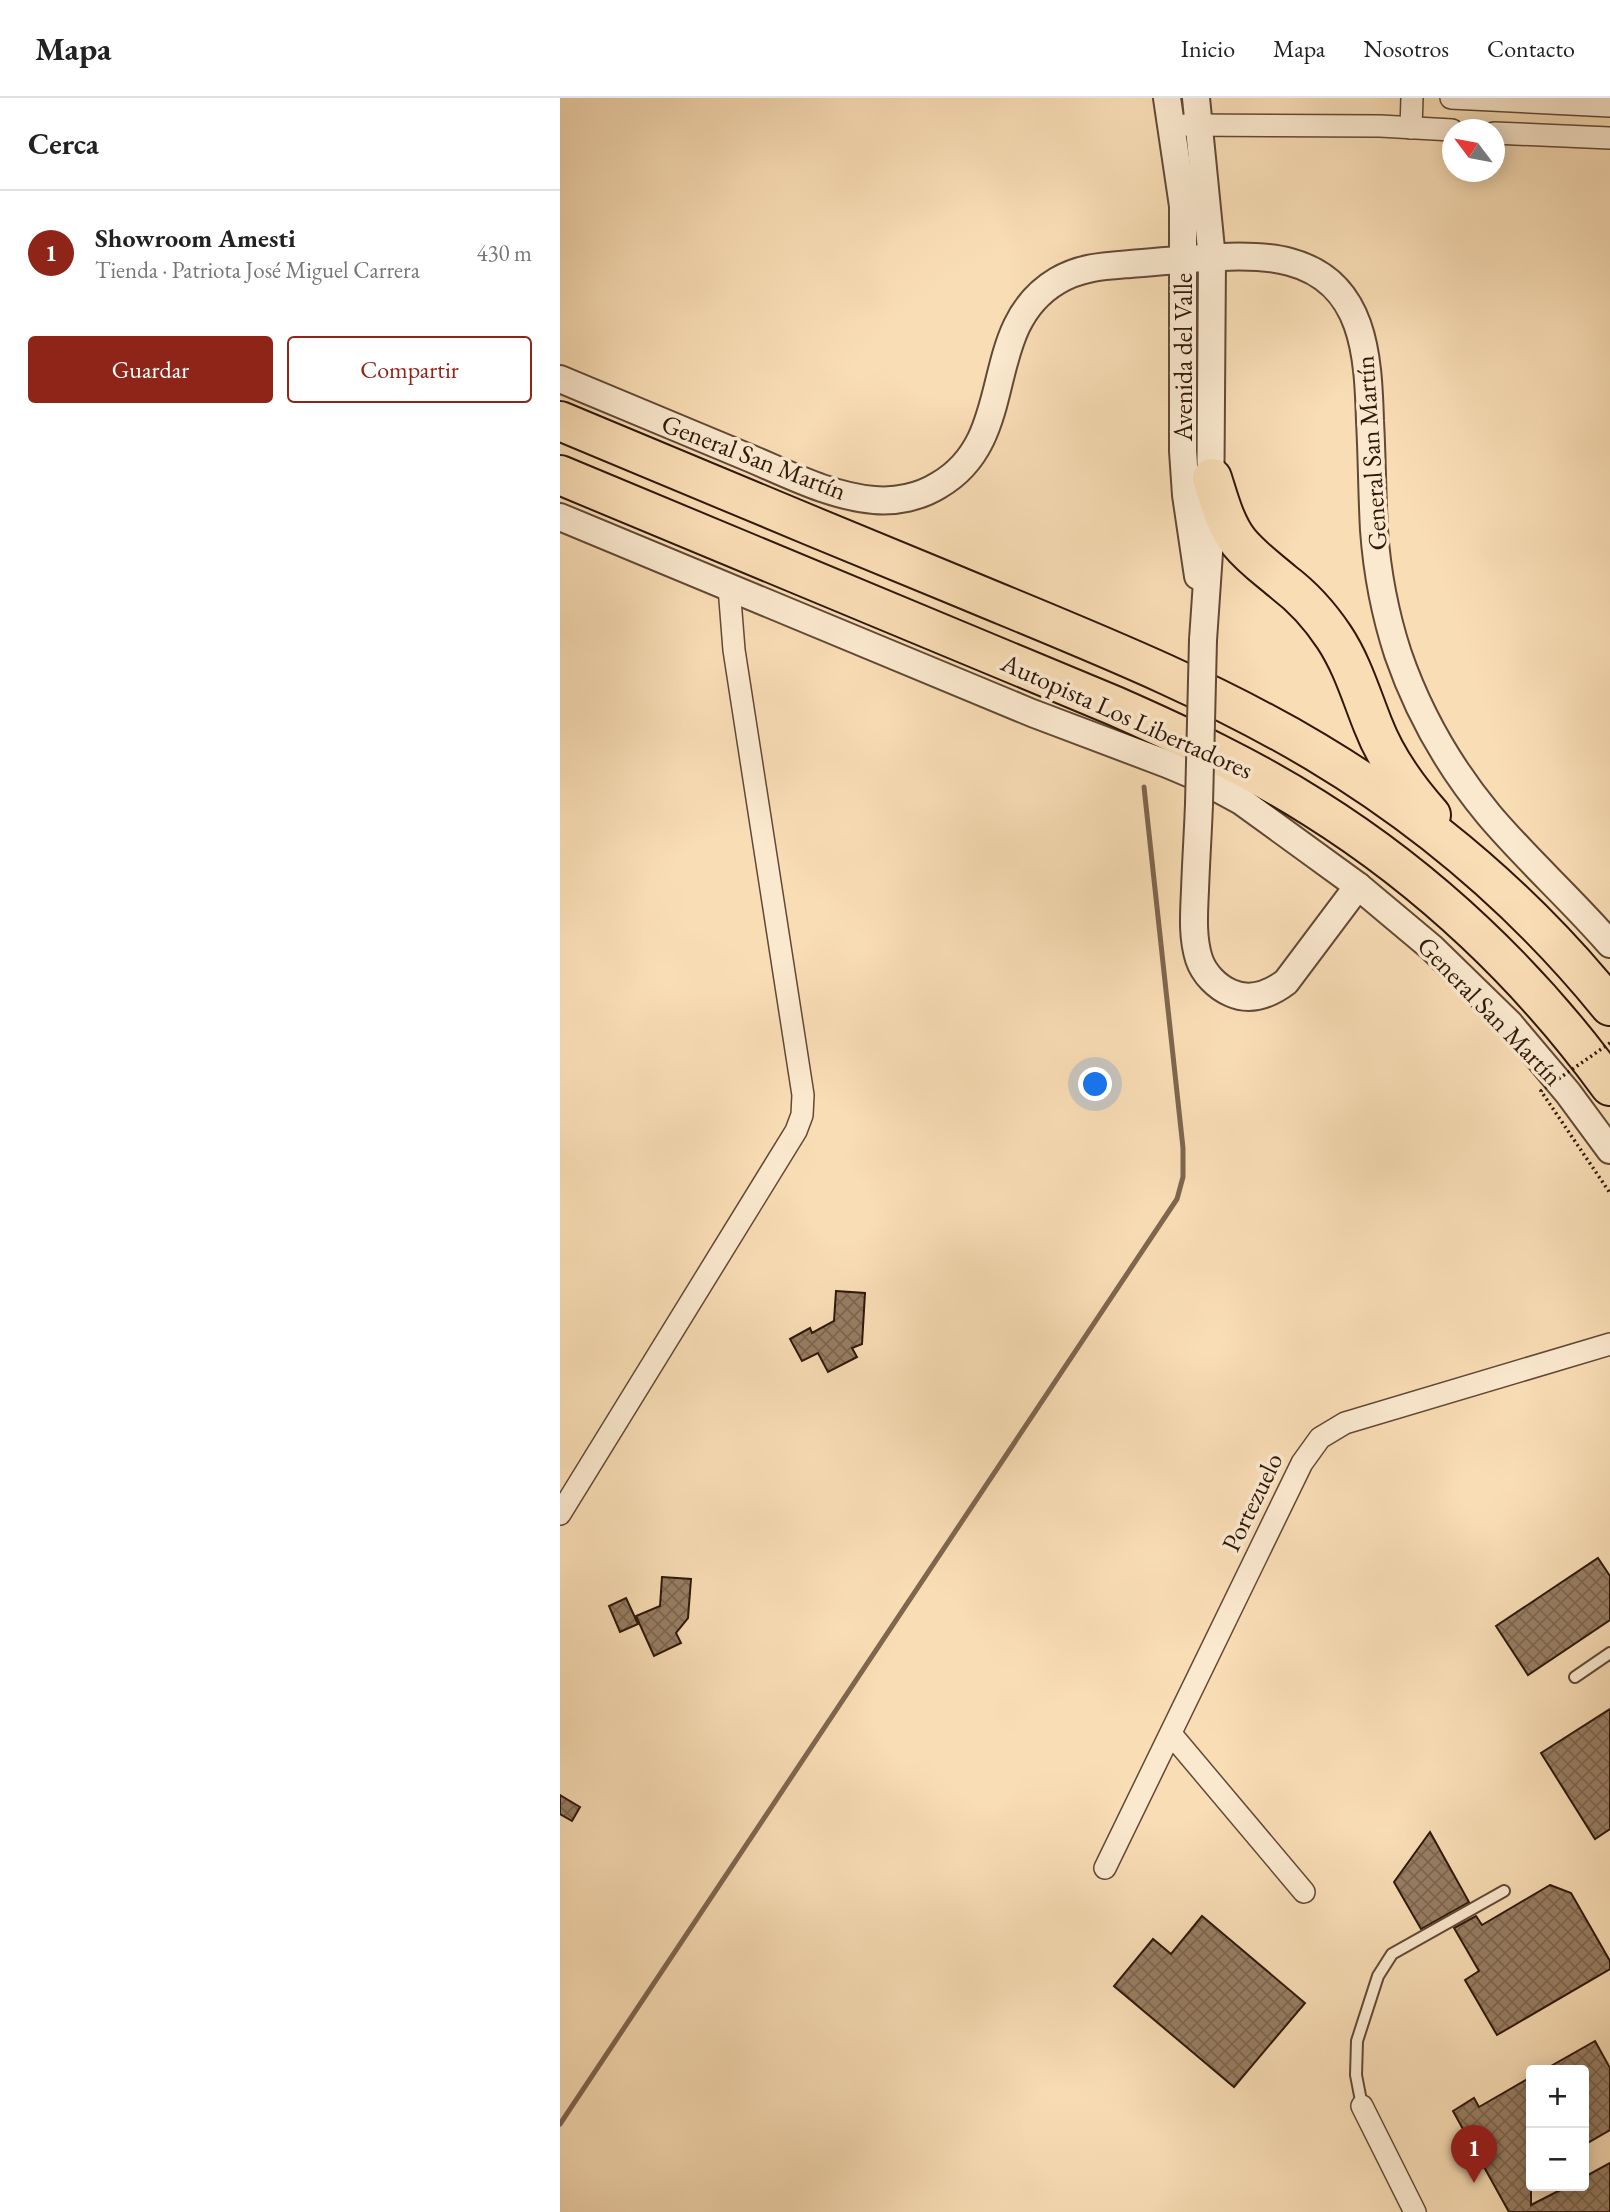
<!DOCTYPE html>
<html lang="es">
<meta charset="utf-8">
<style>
body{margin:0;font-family:"EB Garamond",serif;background:#f6f6f6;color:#222}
.controls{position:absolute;right:21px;bottom:21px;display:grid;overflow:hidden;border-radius:7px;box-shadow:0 4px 18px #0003}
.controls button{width:63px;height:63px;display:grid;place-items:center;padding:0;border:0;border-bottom:2px solid #e0e0e0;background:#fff;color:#222;font:35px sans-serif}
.compass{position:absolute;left:882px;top:21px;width:63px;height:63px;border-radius:50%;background:#fff;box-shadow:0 4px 18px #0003;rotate:302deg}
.you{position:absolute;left:536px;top:987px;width:24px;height:24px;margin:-18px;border:5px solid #fff;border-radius:50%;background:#1a73e8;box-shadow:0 0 0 10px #1a73e833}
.badge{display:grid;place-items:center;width:46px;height:46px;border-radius:50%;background:#8f2418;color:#fff;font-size:23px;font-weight:700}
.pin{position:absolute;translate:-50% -58px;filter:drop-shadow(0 2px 4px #0008)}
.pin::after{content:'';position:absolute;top:37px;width:24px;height:21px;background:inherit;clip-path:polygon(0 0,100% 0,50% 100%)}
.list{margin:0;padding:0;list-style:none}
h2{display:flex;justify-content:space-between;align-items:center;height:91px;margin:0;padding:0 28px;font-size:30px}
h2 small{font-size:23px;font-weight:400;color:#767676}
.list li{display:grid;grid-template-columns:46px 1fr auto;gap:21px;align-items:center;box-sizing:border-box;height:126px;padding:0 28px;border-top:2px solid #e0e0e0}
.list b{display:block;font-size:26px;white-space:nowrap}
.list p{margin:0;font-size:23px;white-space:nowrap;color:#767676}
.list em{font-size:23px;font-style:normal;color:#767676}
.actions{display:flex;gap:14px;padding:21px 28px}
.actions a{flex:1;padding:16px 0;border:2px solid #8f2418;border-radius:7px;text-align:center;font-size:24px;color:#8f2418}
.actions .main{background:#8f2418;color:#fff}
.map{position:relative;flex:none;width:1050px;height:2114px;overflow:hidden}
header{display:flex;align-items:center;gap:42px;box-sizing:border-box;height:98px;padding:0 35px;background:#fff;border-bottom:2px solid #e0e0e0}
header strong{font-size:33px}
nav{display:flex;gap:38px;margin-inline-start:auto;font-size:24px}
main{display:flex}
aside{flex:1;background:#fff}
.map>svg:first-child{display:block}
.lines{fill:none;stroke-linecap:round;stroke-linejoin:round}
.stream{stroke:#7f664e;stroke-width:5}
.building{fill:url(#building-cross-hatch);stroke:#2f180b;stroke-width:2}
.service-casing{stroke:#624936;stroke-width:14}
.minor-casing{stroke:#624936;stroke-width:24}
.tertiary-casing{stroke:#624936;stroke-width:30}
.motorway-casing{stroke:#2f180b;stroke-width:42}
.service{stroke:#fbe9cf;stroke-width:10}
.minor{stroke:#fbe9cf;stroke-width:21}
.tertiary{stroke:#fbe9cf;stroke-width:26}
.motorway{stroke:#f9ddb5;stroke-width:38}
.tertiary-bridge-casing{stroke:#624936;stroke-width:30;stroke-linecap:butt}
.path-bridge{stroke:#2f180b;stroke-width:3.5;stroke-dasharray:2 3.5;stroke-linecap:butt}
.tertiary-bridge{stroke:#fbe9cf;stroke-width:26}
.labels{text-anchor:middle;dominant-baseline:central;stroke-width:7;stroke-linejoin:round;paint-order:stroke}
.street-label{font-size:26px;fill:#2f180b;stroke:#fbe9cf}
</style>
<header>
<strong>Mapa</strong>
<nav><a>Inicio</a><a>Mapa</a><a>Nosotros</a><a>Contacto</a></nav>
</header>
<main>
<aside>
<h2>Cerca<small></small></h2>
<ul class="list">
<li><span class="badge">1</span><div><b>Showroom Amesti</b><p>Tienda · Patriota José Miguel Carrera</p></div><em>430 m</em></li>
</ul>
<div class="actions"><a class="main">Guardar</a><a>Compartir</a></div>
</aside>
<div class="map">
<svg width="1050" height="2114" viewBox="0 0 1050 2114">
<defs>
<pattern id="building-cross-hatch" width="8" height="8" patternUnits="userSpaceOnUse" patternTransform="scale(1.75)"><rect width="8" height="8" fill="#987e63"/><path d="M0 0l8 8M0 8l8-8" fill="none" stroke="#7c6650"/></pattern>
</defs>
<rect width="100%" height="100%" fill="#f9ddb5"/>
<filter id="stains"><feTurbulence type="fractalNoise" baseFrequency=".00286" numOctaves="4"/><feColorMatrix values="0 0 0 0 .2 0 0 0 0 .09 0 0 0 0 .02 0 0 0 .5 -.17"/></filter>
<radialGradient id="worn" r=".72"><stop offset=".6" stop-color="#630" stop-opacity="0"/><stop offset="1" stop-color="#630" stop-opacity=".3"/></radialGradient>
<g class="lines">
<!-- stream -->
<path class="stream" d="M0 2026 617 1101 623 1079V1050L584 689"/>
</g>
<!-- building -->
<g class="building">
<path d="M276 1193 305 1195 302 1246 292 1250 297 1259 268 1274 258 1255 242 1263 230 1241 250 1230 252 1235 274 1223Z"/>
<path d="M1038 1460 1050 1478V1522L968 1577 936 1528Z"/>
<path d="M102 1479 131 1481 128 1520 116 1535 121 1545 94 1558 76 1518 100 1508Z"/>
<path d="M66 1500 78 1526 60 1534 49 1508Z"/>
<path d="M1050 1611V1731L1035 1741 981 1655Z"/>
<path d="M0 1697 20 1709 12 1723 0 1716Z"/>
<path d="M870 1734 909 1804 861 1831 834 1784Z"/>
<path d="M990 1787 1011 1795 1050 1863V1871L937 1937 905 1882 919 1873 894 1830 916 1818 922 1827Z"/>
<path d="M642 1818 745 1905 674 1989 554 1888 593 1841 611 1856Z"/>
<path d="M1035 1943 1050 1970V2032L1024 2047V1972H984Z"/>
<path d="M971 1979V2107L1008 2088H1024V2079L1050 2065V2114H949L893 2013 914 2000 919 2009Z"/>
</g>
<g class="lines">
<defs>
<g id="service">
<path d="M1015 1579 1050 1555"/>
<path d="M802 2008 796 1977 797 1943 818 1878 832 1856 944 1793"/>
</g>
<g id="minor">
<path d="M891 0 1050 8"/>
<path d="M625 27 820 28 892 32"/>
<path d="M851 30 852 0"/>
<path d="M934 35 1050 40"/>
<path d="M0 1416 236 1033 242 1017 243 997 174 552 169 489"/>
<path d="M611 1636 744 1794"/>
<path d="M545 1770 742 1365 760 1340 785 1325 1050 1246"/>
<path d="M802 2008 855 2114"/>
</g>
<g id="tertiary">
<path d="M607 0 623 108V353L626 397 638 478"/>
<path d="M636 0 652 161 650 440 643 542"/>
<path d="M0 281C62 307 125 333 187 359 228 376 269 398 314 402 336 404 360 399 379 387 460 340 418 230 497 183 520 169 544 168 570 166 615 163 688 152 730 164 805 184 808 258 810 323 812 359 812 396 814 432 817 474 825 516 838 556 858 614 890 670 929 717 967 762 1011 801 1050 846"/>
<path d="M0 419 472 615 607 666 633 677 681 703 798 788 872 850 949 925 1008 995 1050 1052"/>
<path d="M639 706C638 734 636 763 635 792 634 815 632 839 639 861 644 876 657 889 671 895 691 904 710 896 726 884L798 788"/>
</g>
<g id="motorway">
<path d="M0 323C132 378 263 433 395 487 517 538 642 586 756 654 868 721 968 807 1050 908"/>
<path d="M0 377 555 608C623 638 691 670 754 710 869 782 970 878 1050 988"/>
<path d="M652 380C659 402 665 426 679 444 692 460 708 471 723 484 743 499 760 518 774 539 792 566 801 597 813 627 826 661 847 690 871 717"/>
</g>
</defs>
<!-- service casing -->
<use href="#service" class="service-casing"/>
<!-- minor casing -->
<use href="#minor" class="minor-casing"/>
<!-- tertiary casing -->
<use href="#tertiary" class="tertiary-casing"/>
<!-- motorway casing -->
<use href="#motorway" class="motorway-casing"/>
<!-- service -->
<use href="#service" class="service"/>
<!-- minor -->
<use href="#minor" class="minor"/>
<!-- tertiary -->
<use href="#tertiary" class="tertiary"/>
<!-- motorway -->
<use href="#motorway" class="motorway"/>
<defs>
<path id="tertiary-bridge" d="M639 706 643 542"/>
</defs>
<!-- tertiary-bridge casing -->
<use href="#tertiary-bridge" class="tertiary-bridge-casing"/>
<!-- path-bridge -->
<path class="path-bridge" d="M1050 945 981 993 1050 1095"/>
<!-- tertiary-bridge -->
<use href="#tertiary-bridge" class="tertiary-bridge"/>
</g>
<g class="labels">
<!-- street labels -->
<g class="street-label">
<text transform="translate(623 259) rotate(-90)">Avenida del Valle</text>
<text transform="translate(811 355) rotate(-94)">General San Martín</text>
<text transform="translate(194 359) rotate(21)">General San Martín</text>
<text transform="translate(567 618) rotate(24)">Autopista Los Libertadores</text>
<text transform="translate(930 913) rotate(46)">General San Martín</text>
<text transform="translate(692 1404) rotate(-64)">Portezuelo</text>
</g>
</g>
<rect width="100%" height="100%" filter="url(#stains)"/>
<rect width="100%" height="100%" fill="url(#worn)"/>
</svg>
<div class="controls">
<button>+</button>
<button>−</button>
</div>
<svg class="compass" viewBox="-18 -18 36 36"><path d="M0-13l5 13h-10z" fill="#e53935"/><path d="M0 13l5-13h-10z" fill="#767676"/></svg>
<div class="you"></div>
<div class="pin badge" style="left:914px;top:2085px">1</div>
</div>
</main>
